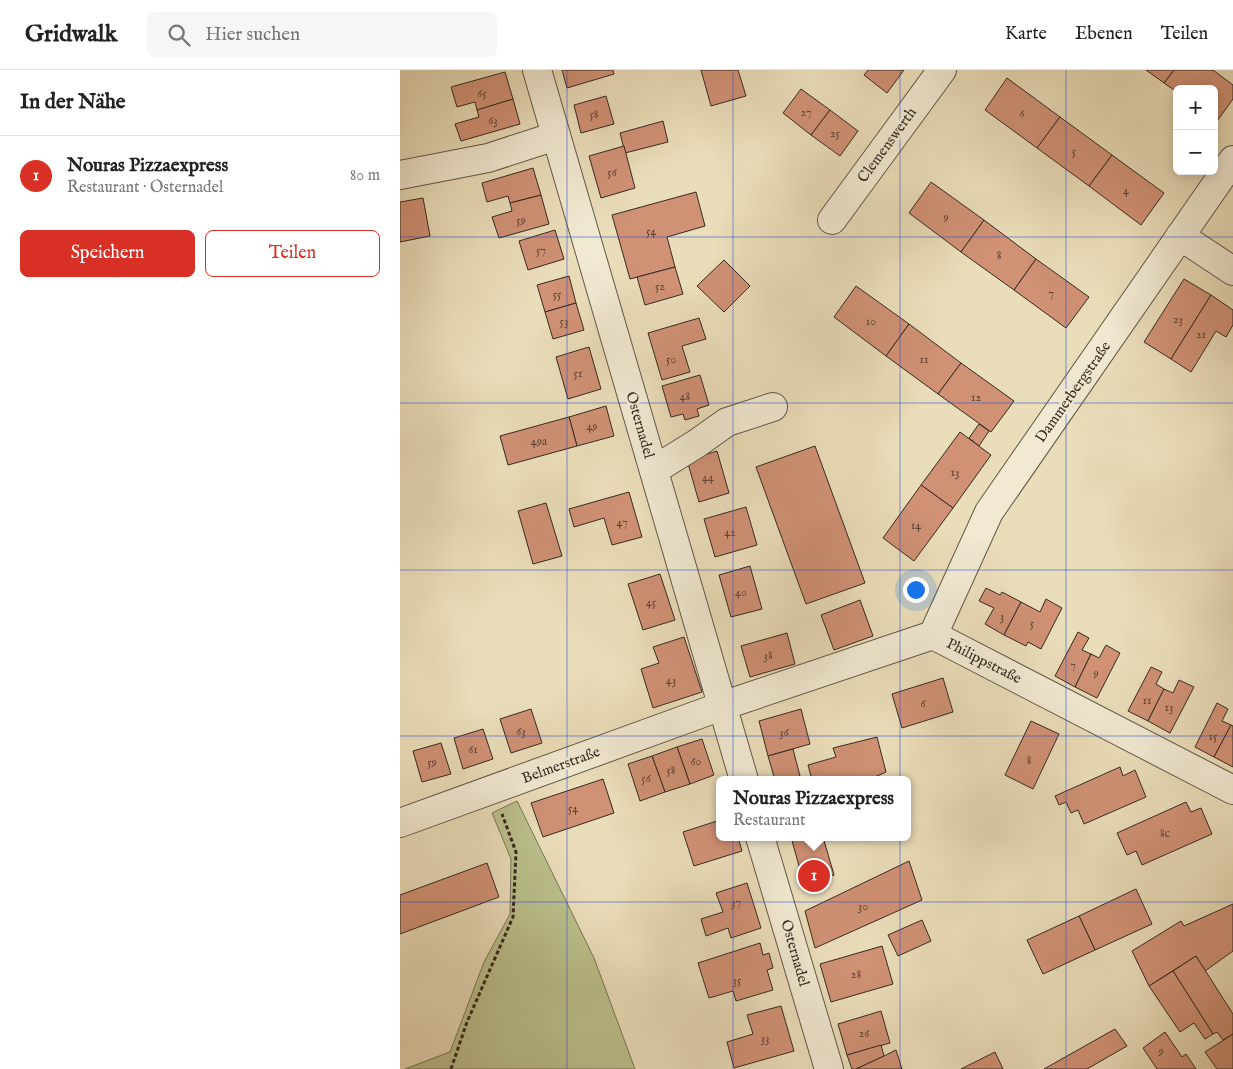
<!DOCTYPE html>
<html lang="de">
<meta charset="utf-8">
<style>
body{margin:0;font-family:"IM FELL English",serif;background:#f6f6f6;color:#222}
.controls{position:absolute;right:15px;top:15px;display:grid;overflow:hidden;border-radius:8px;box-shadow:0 2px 12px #0003}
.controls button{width:45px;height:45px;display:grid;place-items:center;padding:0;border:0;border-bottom:1px solid #e0e0e0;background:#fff;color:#222;font:25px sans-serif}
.you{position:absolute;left:515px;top:519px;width:18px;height:18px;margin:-12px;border:4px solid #fff;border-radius:50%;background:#1a73e8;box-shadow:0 0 0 8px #1a73e833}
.badge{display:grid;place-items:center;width:32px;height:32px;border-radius:50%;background:#d93025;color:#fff;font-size:16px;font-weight:700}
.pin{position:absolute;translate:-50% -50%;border:2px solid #fff;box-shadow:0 1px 5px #0006}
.popup{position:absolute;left:316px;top:706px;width:195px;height:65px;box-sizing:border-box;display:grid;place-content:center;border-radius:8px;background:#fff;filter:drop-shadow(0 1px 4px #0005);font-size:16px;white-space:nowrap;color:#767676}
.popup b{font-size:19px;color:#222}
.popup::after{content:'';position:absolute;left:50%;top:100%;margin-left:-10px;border:10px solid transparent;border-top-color:#fff}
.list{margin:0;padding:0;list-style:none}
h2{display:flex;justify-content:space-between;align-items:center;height:65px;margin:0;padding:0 20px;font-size:21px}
h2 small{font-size:16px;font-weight:400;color:#767676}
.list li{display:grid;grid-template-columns:32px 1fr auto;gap:15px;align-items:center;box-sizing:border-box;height:80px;padding:0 20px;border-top:1px solid #e0e0e0}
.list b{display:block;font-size:19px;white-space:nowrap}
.list p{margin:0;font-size:16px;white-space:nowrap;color:#767676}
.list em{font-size:16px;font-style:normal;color:#767676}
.actions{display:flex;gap:10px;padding:15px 20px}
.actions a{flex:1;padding:11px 0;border:1px solid #d93025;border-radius:8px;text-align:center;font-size:18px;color:#d93025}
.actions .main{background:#d93025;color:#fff}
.icon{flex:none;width:28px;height:28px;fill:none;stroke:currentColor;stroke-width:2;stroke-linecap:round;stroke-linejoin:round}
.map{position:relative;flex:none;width:833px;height:999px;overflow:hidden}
header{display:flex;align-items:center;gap:30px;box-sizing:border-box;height:70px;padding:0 25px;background:#fff;border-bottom:1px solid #e0e0e0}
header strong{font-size:24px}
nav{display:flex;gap:28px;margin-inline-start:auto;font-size:18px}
.search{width:350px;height:45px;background:#f6f6f6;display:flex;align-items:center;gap:12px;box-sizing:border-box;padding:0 18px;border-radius:8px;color:#767676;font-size:19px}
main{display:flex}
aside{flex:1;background:#fff}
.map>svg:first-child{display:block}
.green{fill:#bbc08c;stroke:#787556}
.building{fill:#d09175;stroke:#352a20}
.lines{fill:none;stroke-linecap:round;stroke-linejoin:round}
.minor-casing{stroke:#625746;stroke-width:30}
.path{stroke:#352a20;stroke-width:3;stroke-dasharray:4 2.5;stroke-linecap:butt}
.minor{stroke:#f1e9d2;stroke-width:28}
.grid{fill:none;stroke:#1d4ed8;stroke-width:1;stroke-opacity:0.55}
.labels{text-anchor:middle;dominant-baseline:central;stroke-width:5;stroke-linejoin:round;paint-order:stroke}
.number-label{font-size:12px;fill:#5c4435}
.street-label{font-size:15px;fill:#352a20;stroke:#f1e9d2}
</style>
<header>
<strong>Gridwalk</strong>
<div class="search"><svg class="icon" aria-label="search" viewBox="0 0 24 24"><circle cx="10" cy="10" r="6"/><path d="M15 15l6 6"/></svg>Hier suchen</div>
<nav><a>Karte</a><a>Ebenen</a><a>Teilen</a></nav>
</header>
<main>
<aside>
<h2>In der Nähe<small></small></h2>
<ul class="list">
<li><span class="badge">1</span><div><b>Nouras Pizzaexpress</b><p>Restaurant · Osternadel</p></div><em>80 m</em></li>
</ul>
<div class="actions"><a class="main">Speichern</a><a>Teilen</a></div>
</aside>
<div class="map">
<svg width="833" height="999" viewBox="0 0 833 999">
<rect width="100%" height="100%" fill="#eaddb9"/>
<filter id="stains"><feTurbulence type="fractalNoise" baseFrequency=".004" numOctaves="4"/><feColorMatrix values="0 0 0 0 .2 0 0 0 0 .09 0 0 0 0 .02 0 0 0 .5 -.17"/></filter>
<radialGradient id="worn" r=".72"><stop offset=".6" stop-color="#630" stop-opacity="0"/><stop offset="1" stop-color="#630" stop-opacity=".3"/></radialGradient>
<!-- green -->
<path class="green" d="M117 731 194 888 235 999H5L50 982 84 892 110 844 111 789 92 743Z"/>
<!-- building -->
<g class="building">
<path d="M162 0H213L214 4 167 18Z"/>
<path d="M301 0H338L346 26 311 36Z"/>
<path d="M468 0H504L487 23 464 5Z"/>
<path d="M746 0H774L764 13Z"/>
<path d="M774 0H813L833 15V29L817 51 814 49V19H777V22L764 13Z"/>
<path d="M105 2 113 29 77 40 75 32 57 37 51 17Z"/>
<path d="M607 8 660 47 637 78 585 40Z"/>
<path d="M401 19 430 40 411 65 383 43Z"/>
<path d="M206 26 214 54 181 63 174 35Z"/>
<path d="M113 29 120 54 61 71 55 54 79 47 77 40Z"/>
<path d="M430 40 458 61 440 86 411 65Z"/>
<path d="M660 47 712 85 689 116 637 78Z"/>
<path d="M263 51 268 72 225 83 220 63Z"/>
<path d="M224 76 235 118 201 128 189 86Z"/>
<path d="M712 85 764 123 741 155 689 116Z"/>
<path d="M133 98 141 125 110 133 108 126 87 132 82 113Z"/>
<path d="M531 112 584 150 561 182 509 143Z"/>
<path d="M296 122 305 156 267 167 275 197 230 209 212 145Z"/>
<path d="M141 125 149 154 99 168 92 147 112 141 110 133Z"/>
<path d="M23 128 30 166 0 172V132Z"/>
<path d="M584 150 636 189 614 220 561 182Z"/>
<path d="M155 160 164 189 128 200 119 171Z"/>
<path d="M636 189 689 227 666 258 614 220Z"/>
<path d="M324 190 350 216 324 242 297 216Z"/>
<path d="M275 197 283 224 245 235 237 207Z"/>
<path d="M169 206 176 233 145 242 137 215Z"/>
<path d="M784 209 811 225 771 289 744 272Z"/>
<path d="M456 216 509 254 486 286 434 247Z"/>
<path d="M811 225 833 240V255L826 267 816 261 791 302 771 289Z"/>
<path d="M176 233 184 260 153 269 145 242Z"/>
<path d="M299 248 306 269 282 276 290 302 262 310 248 263Z"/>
<path d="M509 254 561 293 538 324 486 286Z"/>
<path d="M189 277 201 319 168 329 156 287Z"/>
<path d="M561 293 614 331 591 362 538 324Z"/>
<path d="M300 305 309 335 297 339 299 346 285 350 283 344 271 347 262 316Z"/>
<path d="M206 336 214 366 177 376 169 347Z"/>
<path d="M169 347 177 376 108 395 100 366Z"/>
<path d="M579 354 589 361 579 376 569 368Z"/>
<path d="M560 362 591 385 553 438 521 415Z"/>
<path d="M415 376 465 513 406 534 356 397Z"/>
<path d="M317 381 329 423 299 432 287 390Z"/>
<path d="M521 415 553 438 514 491 483 468Z"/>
<path d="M229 422 242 467 212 475 204 448 174 457 169 439Z"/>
<path d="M146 433 162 486 133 494 118 441Z"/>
<path d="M346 437 357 475 315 487 304 449Z"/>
<path d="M350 496 362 539 331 547 319 505Z"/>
<path d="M260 504 275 550 243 560 228 514Z"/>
<path d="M586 518 600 525 602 522 621 532 604 565 585 554 594 538 579 531Z"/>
<path d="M646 529 662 538 641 579 628 572 626 576 604 565 621 532 640 542Z"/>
<path d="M460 530 473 566 434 580 421 545Z"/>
<path d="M678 562 689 568 682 580 691 584 675 617 655 606Z"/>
<path d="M387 563 395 594 350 607 341 576Z"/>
<path d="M284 567 302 622 253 638 241 599 259 593 253 577Z"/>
<path d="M706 575 720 583 697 628 675 617 691 584 699 588Z"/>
<path d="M751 597 762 602 756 614 764 619 748 651 728 641Z"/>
<path d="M543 608 553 642 502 658 492 624Z"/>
<path d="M779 610 794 617 770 663 748 651 764 619 773 623Z"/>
<path d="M817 633 828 639 822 651 831 655 814 687 795 677Z"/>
<path d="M131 639 142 673 111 683 100 649Z"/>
<path d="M401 639 410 674 368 686 359 651Z"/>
<path d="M631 651 659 664 633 719 605 705Z"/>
<path d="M831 655 833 656V697L814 687Z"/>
<path d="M83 659 93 689 63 699 54 668Z"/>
<path d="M477 667 486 702 468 710H412L408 695 436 687 433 678Z"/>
<path d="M302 669 314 705 290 714 277 677Z"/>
<path d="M41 673 51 704 22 712 13 681Z"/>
<path d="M277 677 290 714 265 722 252 686Z"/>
<path d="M393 679 401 710H375L368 686Z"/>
<path d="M252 686 265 722 240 731 228 694Z"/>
<path d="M720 697 723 706 735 700 746 727 684 754 678 740 671 743 666 732 659 735 655 726Z"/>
<path d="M203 709 214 743 143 767 131 733Z"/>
<path d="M786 732 791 742 801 738 812 764 742 795 736 781 727 785 717 763Z"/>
<path d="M320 750V767H338L342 781 294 796 283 762Z"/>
<path d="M391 767H423L434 805 404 814Z"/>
<path d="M509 791 522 830 415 878 405 841Z"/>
<path d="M87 793 99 827 0 864V825Z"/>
<path d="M347 813 361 858 331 868 328 858 306 866 301 849 323 842 316 823Z"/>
<path d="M736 819 752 854 695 880 679 846Z"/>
<path d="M833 834V881L805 901 796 886 749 916 732 881 781 851 784 856Z"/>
<path d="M679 846 695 880 643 904 627 870Z"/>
<path d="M522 850 531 871 498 886 488 865Z"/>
<path d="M360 873 363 885 369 883 373 898 367 900 373 920 336 931 333 921 309 928 298 893Z"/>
<path d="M482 876 493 914 431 932 420 894Z"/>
<path d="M796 886 833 944V964L823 970 817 962 813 964 773 901Z"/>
<path d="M773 901 813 964 805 969 794 953 780 962 749 916Z"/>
<path d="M381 936 394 981 334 998 327 972 353 964 347 945Z"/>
<path d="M481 941 490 973 447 985 438 954Z"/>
<path d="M715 959 727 976 687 999H644Z"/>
<path d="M765 962 782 987 786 984 796 999H757L743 978Z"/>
<path d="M833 964V999H817L805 982Z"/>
<path d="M481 975 484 986 456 999H452L447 985Z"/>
<path d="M496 980 502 999H456L484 986Z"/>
<path d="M595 982 603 999H561Z"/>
</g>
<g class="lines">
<defs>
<g id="minor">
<path d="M137 0 344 710"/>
<path d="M0 105 88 88 156 66"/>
<path d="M432 150 542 0"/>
<path d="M780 166 833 201"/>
<path d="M254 400 296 374 327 352 373 337"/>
<path d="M533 565 589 442 833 90"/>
<path d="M0 753 322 636 533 565 833 720"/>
<path d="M360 767 429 999"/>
</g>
</defs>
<!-- minor casing -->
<use href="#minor" class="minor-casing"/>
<!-- path -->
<path class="path" d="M51 999 67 952 113 847 116 782 102 744"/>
<!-- minor -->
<use href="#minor" class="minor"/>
</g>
<!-- grid -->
<path class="grid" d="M167 0V999M333 0V999M500 0V999M666 0V999M0 167H833M0 333H833M0 500H833M0 666H833M0 832H833"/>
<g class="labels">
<!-- number labels -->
<g class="number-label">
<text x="82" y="23">65</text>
<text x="406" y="42">27</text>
<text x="622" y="43">6</text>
<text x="194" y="44">58</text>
<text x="93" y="50">63</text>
<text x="435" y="63">25</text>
<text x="674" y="81">5</text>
<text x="212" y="102">56</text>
<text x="726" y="120">4</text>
<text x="546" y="147">9</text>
<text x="121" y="150">59</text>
<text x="251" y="161">54</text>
<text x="141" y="180">57</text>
<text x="599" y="185">8</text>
<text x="260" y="216">52</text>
<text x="651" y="223">7</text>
<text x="157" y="224">55</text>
<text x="778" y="249">23</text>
<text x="164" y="251">53</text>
<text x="471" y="251">10</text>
<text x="801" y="264">21</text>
<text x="271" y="289">50</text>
<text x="524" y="289">11</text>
<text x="178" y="303">51</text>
<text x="285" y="326">48</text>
<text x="576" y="327">12</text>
<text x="192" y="356">49</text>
<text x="139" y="371">49a</text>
<text x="555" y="402">13</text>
<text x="308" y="407">44</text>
<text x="222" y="452">47</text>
<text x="516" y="455">14</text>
<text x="330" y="462">42</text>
<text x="341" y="522">40</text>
<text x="251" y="532">45</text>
<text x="602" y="546">3</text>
<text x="632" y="553">5</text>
<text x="368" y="585">38</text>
<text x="673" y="595">7</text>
<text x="696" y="603">9</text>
<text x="271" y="610">43</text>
<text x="747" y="630">11</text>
<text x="523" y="633">6</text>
<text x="769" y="637">13</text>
<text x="121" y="661">63</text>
<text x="384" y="662">36</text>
<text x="813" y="666">15</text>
<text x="73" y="679">61</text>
<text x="629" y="690">8</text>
<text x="296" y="691">60</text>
<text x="32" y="692">59</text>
<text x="271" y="700">58</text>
<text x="246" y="708">56</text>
<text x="173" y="738">54</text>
<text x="765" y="763">8c</text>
<text x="336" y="832">37</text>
<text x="463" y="836">30</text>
<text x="456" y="904">28</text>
<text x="337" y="910">35</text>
<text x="464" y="963">26</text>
<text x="365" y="968">33</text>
<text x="761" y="981">9</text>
</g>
<!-- street labels -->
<g class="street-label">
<text transform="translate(487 75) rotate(-54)">Clemenswerth</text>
<text transform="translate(673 322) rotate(-55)">Dammerbergstraße</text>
<text transform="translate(240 355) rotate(74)">Osternadel</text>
<text transform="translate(584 591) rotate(27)">Philippstraße</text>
<text transform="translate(161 695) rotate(-20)">Belmerstraße</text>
<text transform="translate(395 883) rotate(74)">Osternadel</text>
</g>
</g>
<rect width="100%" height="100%" filter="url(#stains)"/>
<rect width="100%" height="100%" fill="url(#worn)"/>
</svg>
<div class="controls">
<button>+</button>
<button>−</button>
</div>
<div class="you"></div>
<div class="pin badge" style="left:414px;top:806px">1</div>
<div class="popup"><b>Nouras Pizzaexpress</b>Restaurant</div>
</div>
</main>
